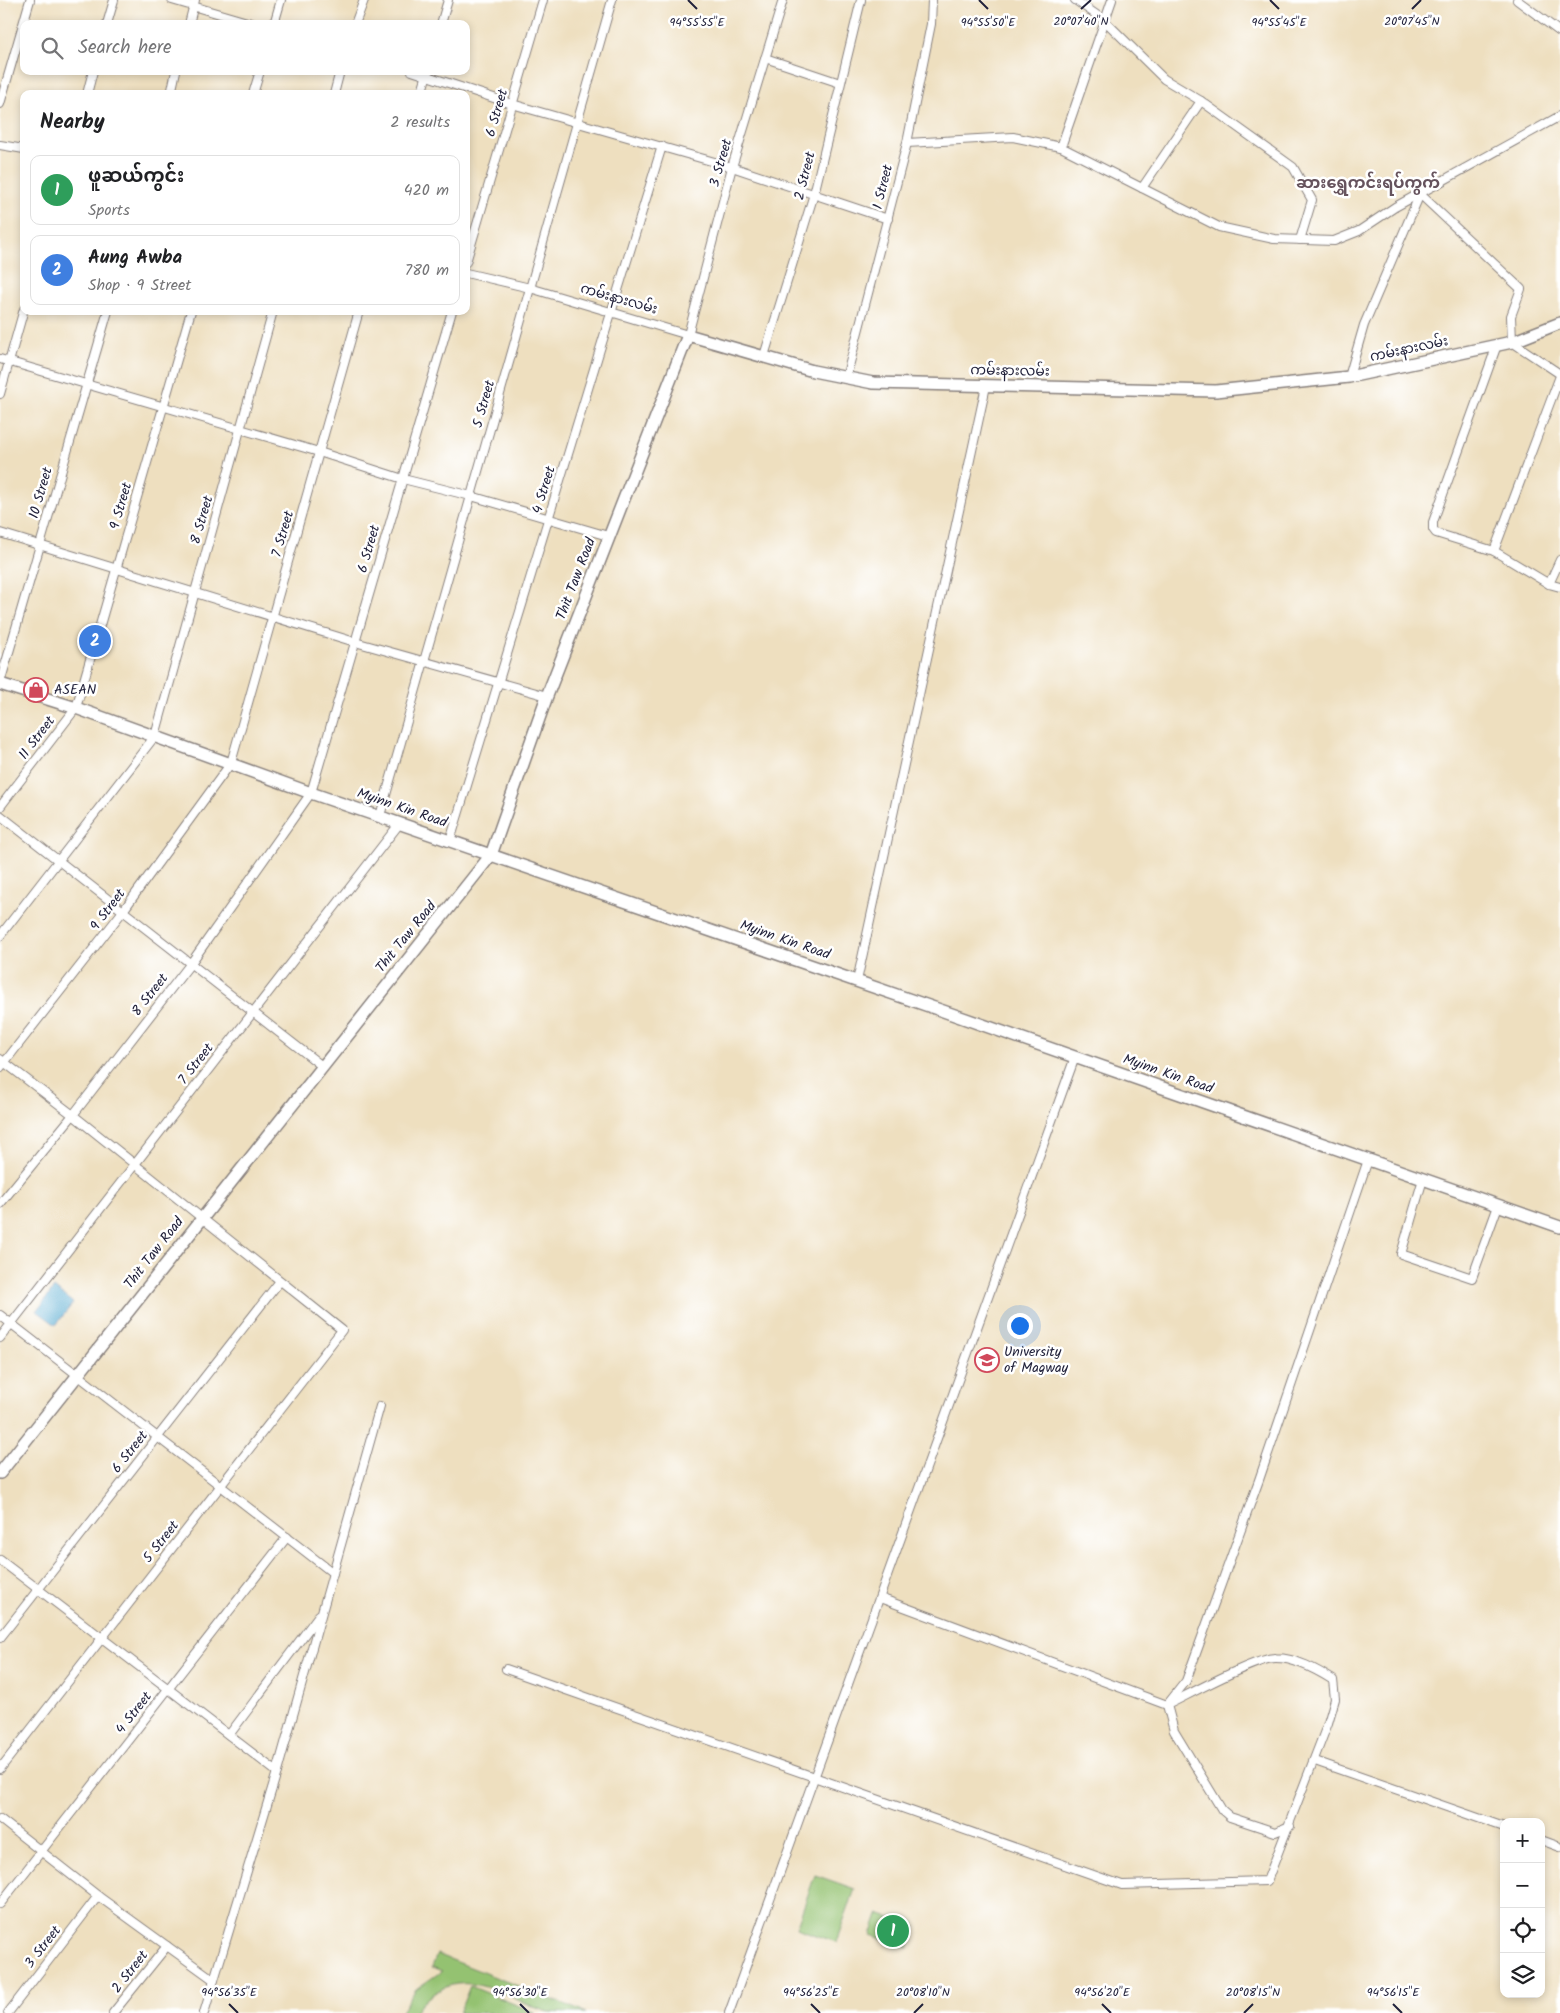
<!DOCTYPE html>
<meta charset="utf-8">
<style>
body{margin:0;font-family:Kalam,"Noto Sans Myanmar",sans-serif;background:#f2f2f2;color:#202124}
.controls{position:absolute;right:15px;bottom:15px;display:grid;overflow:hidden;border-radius:10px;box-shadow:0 2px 8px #0003}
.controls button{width:45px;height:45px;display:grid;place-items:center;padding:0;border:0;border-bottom:1px solid #e0e0e0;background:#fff;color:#202124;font:25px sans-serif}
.you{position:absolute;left:1019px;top:1325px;width:18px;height:18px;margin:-12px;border:4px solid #fff;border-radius:50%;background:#1a73e8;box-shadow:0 0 0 8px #1a73e833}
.badge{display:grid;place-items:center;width:32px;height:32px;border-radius:50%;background:#1a73e8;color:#fff;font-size:16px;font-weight:700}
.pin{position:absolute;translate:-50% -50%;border:2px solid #fff;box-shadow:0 1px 5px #0006}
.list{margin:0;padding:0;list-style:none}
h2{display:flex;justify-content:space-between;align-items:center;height:65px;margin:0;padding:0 20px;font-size:21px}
h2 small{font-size:16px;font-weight:400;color:#757577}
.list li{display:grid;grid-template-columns:32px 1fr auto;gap:15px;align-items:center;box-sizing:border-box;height:70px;margin:0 10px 10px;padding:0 10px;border:1px solid #e0e0e0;border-radius:10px}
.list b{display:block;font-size:19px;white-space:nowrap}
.list p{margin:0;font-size:16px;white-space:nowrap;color:#757577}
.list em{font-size:16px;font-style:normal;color:#757577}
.icon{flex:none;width:28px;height:28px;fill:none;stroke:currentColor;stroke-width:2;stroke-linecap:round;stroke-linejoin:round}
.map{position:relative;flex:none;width:1560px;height:2013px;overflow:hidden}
.search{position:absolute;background:#fff;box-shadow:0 2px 8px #0003;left:20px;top:20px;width:450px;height:55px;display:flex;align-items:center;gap:12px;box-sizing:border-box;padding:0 18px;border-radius:10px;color:#757577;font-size:19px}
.panel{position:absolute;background:#fff;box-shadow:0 2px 8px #0003;left:20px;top:90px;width:450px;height:225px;border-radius:10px}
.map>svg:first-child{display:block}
.green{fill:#94c271;stroke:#5b7256}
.water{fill:#53a9cf;stroke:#3a6685}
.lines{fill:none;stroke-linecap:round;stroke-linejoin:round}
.street-casing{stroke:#88807d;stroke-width:10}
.secondary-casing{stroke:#88807d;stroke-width:14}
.street{stroke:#fff;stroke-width:8}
.secondary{stroke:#fff;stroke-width:11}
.ticks{fill:none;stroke:#22223b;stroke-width:2}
.labels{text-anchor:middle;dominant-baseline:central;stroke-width:5;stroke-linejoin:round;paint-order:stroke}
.street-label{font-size:14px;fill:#22223b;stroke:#fff}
.poi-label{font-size:14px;fill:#22223b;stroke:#fff;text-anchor:start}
.quarter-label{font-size:16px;font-weight:bold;fill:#66535d;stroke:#fff}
.ticks-label{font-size:12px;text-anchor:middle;fill:#22223b;stroke:#fff;stroke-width:5;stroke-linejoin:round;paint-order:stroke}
</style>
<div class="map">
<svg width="1560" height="2013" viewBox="0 0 1560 2013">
<rect width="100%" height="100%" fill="#fff"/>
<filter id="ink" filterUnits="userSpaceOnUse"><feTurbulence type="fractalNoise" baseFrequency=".02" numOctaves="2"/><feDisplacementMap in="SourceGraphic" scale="10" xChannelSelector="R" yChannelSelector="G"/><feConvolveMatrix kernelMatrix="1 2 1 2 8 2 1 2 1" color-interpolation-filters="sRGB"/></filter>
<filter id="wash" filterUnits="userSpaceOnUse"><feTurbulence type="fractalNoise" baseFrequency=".0096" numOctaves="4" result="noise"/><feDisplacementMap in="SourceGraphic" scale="20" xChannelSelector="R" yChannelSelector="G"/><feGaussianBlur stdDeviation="1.12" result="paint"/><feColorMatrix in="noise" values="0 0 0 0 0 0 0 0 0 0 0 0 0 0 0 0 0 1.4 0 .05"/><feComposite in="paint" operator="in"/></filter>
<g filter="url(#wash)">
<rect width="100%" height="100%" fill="#eedfbf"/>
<!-- green -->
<g class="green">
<path d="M815 1875 855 1889 836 1942 796 1928Z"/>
<path d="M878 1914 916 1926 908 1948 871 1935Z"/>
<path d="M437 1954 586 2013C575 2013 559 2013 548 2012 513 2002 473 1968 436 1992 428 1997 420 2004 415 2013H400L416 1989 442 1971 432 1967Z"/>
<path d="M470 1986 536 2013H459Z"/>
</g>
<!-- water -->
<path class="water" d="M54 1288 73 1303 56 1325 37 1311Z"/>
</g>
<g filter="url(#ink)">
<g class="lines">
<defs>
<g id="street">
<path d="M172 0 254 24"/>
<path d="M1075 0 1104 20 1164 79 1201 101 1293 167 1312 200 1300 240"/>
<path d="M1517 0 1560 32"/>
<path d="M107 24 114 0"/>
<path d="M189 24 195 0"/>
<path d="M274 24 281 0"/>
<path d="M355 24 364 0"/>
<path d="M441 24 448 0"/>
<path d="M765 58 840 83"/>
<path d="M412 71 512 104 732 167 888 219"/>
<path d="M87 94 93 71"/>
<path d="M171 94 176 71"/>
<path d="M253 94 260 71"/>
<path d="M334 94 340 71"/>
<path d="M421 94 428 71"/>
<path d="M0 104 30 0"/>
<path d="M907 143 1013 137 1061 147 1112 0"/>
<path d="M0 145 24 149"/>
<path d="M1061 147 1219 227 1274 239 1334 241 1359 231 1395 207 1560 116"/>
<path d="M1142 188 1201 101"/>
<path d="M466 262 543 0"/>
<path d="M466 273 530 288 688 335 732 167 783 0"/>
<path d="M1497 345 1433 522V529L1436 533 1494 551 1549 584 1560 587"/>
<path d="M764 356 814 194 861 0"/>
<path d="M0 359 319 452 403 479 471 496 608 536"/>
<path d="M1349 377 1364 325 1420 194 1521 289 1511 316 1512 342 1560 374"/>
<path d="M846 378 907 143 931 24 932 0"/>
<path d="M0 394 24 309"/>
<path d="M0 533 355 642 547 696"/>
<path d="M1494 551 1560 376"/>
<path d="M1549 584 1560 560"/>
<path d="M0 683 108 311"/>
<path d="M0 807 76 708 191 311"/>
<path d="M0 815 322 1066"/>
<path d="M385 817 380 816 612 0"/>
<path d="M450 841 662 146"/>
<path d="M0 936 155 736 273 311"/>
<path d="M857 981 986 386"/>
<path d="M0 1059 73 1115 342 1330 0 1769"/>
<path d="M0 1068 123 911 231 763 359 311"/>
<path d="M1423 1179 1401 1254 1472 1278 1498 1206"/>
<path d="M0 1204 73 1115 191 963 311 793 452 311"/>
<path d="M0 1315 333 1573"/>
<path d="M0 1338 400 823 398 822"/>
<path d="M0 1560 277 1772"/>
<path d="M880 1598 1167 1705 1186 1681 1259 1480 1368 1160"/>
<path d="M0 1638 280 1281"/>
<path d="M506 1669 1122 1885 1267 1881 1328 1723 1335 1699 1333 1680C1317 1670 1296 1658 1276 1658 1257 1657 1188 1695 1167 1705L1174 1731 1222 1810 1230 1817 1275 1832 1290 1826"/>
<path d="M229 1735 319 1615"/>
<path d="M1315 1761 1504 1827"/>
<path d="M0 1819 98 1896 214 1980"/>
<path d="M1541 1840 1560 1847"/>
<path d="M0 1904 287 1537"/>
<path d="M8 2013 98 1896"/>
<path d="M113 2013 167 1946"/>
<path d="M204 2013 277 1772 380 1406"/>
<path d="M729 2013 1075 1057"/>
</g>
<g id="secondary">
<path d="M0 684 76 708 311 793 946 1012 1560 1227"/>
<path d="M0 1473 491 855 547 696 688 335 813 371 873 383 1216 391 1349 377 1512 342 1560 323"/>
</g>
</defs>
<!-- street casing -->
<use href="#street" class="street-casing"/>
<!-- secondary casing -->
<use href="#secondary" class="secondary-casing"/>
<!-- street -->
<use href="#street" class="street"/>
<!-- secondary -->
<use href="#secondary" class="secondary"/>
</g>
</g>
<!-- ticks -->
<path class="ticks" d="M688 0 697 9M979 0 988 9M1270 0 1279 9M1081 9 1091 0M1412 9 1421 0M229 2004 238 2013M520 2004 529 2013M811 2004 820 2013M1102 2004 1111 2013M1393 2004 1402 2013M914 2013 923 2004M1244 2013 1253 2004"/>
<!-- icons -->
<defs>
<symbol id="shop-ring" viewBox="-11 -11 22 22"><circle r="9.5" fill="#fff" stroke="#d1495b" stroke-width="1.5"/><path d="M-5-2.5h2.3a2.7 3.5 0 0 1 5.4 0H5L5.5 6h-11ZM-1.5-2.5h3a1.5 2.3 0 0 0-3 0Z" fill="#d1495b"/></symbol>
<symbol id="university-ring" viewBox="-11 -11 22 22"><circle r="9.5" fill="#fff" stroke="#d1495b" stroke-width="1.5"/><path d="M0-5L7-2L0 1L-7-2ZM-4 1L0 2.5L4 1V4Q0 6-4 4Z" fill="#d1495b"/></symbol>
</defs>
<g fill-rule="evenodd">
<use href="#shop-ring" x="22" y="676" width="28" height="28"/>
<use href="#university-ring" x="973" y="1346" width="28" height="28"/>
</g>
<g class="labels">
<!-- street labels -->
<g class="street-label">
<text transform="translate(497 113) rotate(-74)">6 Street</text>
<text transform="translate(721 163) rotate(-74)">3 Street</text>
<text transform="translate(805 176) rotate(-76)">2 Street</text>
<text transform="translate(883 187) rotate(-76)">1 Street</text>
<text transform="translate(619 299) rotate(16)">ကမ်းနားလမ်း</text>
<text transform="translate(1409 349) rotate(-12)">ကမ်းနားလမ်း</text>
<text transform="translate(1010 371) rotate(1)">ကမ်းနားလမ်း</text>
<text transform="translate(484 404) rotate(-74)">5 Street</text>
<text transform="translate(544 490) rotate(-73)">4 Street</text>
<text transform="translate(41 493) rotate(-74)">10 Street</text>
<text transform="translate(121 506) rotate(-74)">9 Street</text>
<text transform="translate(202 520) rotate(-74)">8 Street</text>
<text transform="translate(283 534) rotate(-74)">7 Street</text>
<text transform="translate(369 549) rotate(-74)">6 Street</text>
<text transform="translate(576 579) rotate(-69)">Thit Taw Road</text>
<text transform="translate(37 738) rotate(-53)">11 Street</text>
<text transform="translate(402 808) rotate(19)">Myinn Kin Road</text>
<text transform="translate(108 910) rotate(-53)">9 Street</text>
<text transform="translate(406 937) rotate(-51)">Thit Taw Road</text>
<text transform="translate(785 940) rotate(19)">Myinn Kin Road</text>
<text transform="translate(150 995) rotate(-52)">8 Street</text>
<text transform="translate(196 1064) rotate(-52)">7 Street</text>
<text transform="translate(1168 1074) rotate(19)">Myinn Kin Road</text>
<text transform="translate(154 1253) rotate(-52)">Thit Taw Road</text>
<text transform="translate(130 1452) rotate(-52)">6 Street</text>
<text transform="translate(161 1542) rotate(-52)">5 Street</text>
<text transform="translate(134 1713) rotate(-52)">4 Street</text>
<text transform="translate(43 1947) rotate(-52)">3 Street</text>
<text transform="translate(130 1972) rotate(-52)">2 Street</text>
</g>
<!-- poi labels -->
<g class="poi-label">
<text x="54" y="690">ASEAN</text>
<text x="1004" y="1352">University<tspan x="1004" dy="16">of Magway</tspan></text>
</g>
<!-- quarter labels -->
<g class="quarter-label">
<text x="1368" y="183">ဆားရွှေကင်းရပ်ကွက်</text>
</g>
</g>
<g class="ticks-label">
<text x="1081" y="25">20°07'40"N</text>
<text x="1412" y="25">20°07'45"N</text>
<text x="697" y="26">94°55'55"E</text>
<text x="988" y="26">94°55'50"E</text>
<text x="1279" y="26">94°55'45"E</text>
<text x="229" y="1996">94°56'35"E</text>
<text x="520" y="1996">94°56'30"E</text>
<text x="811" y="1996">94°56'25"E</text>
<text x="1102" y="1996">94°56'20"E</text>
<text x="1393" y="1996">94°56'15"E</text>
<text x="923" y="1996">20°08'10"N</text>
<text x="1253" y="1996">20°08'15"N</text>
</g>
</svg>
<div class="controls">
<button>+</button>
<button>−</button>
<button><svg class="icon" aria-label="locate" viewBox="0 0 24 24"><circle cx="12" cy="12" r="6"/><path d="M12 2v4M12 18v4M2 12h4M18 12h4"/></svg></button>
<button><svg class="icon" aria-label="layers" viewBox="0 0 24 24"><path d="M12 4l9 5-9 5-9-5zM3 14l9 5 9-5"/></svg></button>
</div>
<div class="you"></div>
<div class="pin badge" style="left:893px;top:1931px;background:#2e9e5b">1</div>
<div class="pin badge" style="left:95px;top:641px;background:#3f7fe0">2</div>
<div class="search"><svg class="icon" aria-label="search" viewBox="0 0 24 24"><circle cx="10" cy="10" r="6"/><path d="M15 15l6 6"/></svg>Search here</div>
<section class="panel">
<h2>Nearby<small>2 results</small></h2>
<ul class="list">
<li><span class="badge" style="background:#2e9e5b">1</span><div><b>ဖူဆယ်ကွင်း</b><p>Sports</p></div><em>420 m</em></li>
<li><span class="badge" style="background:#3f7fe0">2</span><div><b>Aung Awba</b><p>Shop · 9 Street</p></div><em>780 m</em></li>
</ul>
</section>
</div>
